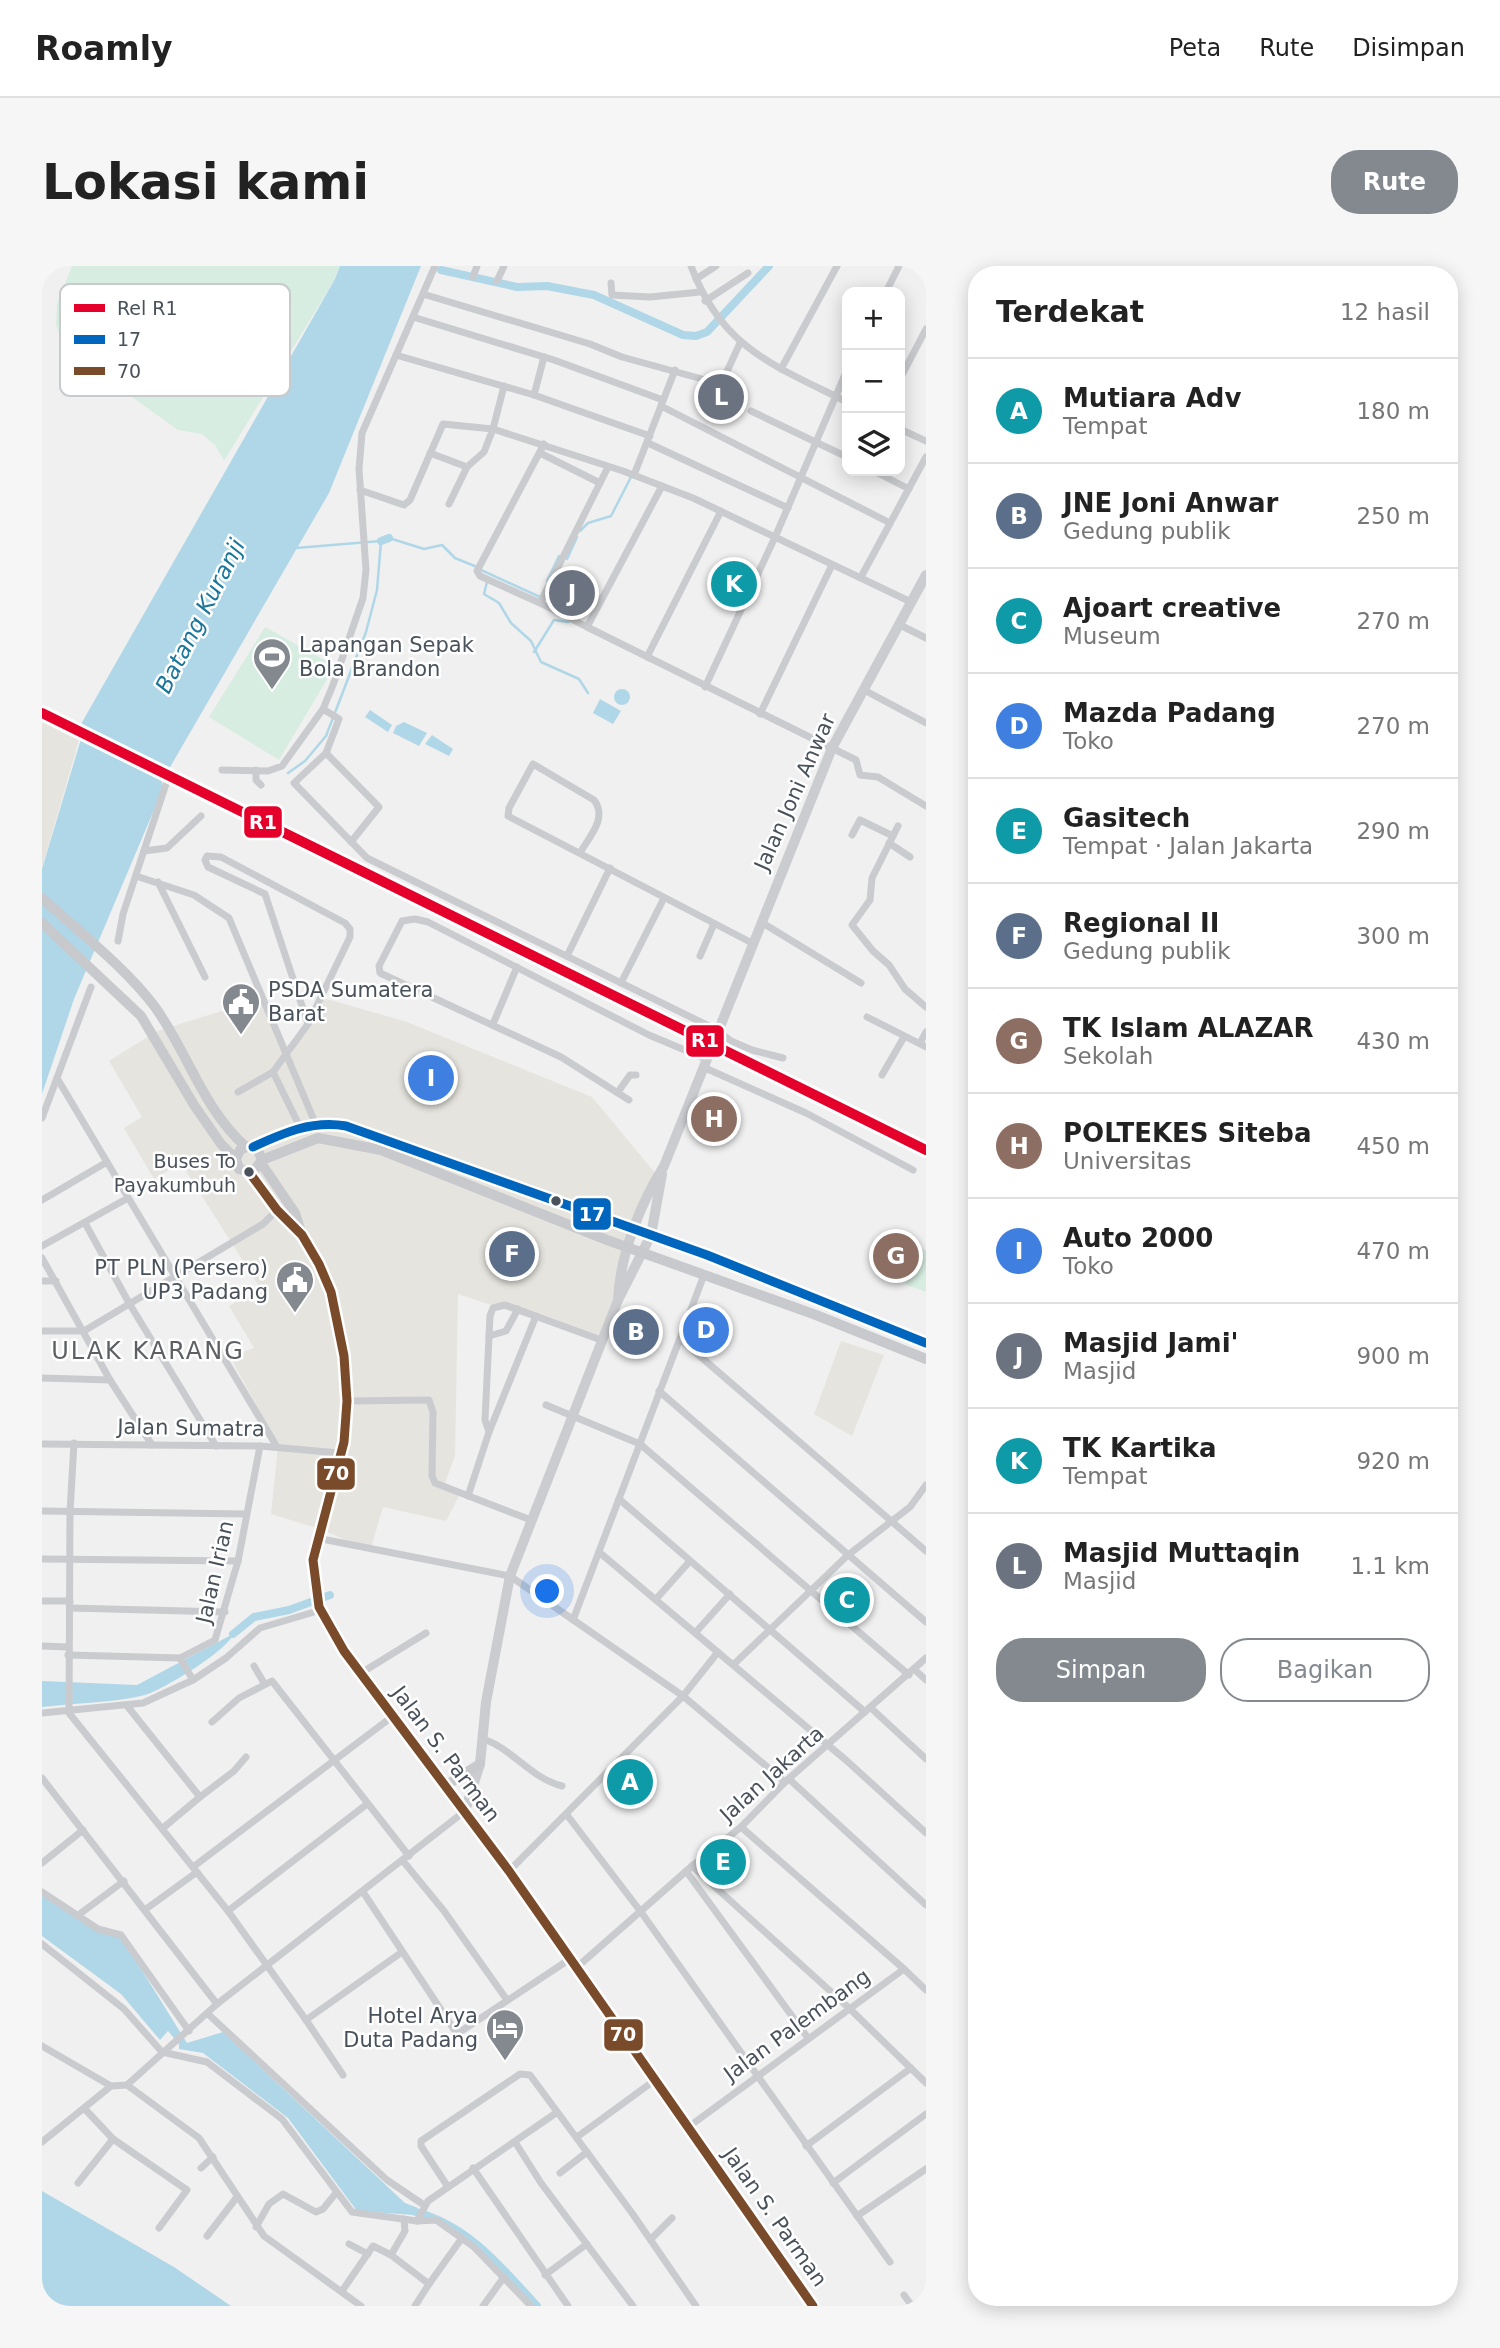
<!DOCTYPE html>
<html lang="id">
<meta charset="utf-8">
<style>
body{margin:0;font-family:"DejaVu Sans",sans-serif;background:#f6f6f6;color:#222}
.controls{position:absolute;right:21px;top:21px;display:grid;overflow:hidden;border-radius:14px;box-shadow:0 4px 18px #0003}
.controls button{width:63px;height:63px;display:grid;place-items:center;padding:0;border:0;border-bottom:2px solid #e0e0e0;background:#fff;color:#222;font:35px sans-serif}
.you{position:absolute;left:506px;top:1326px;width:24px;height:24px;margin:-18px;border:5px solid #fff;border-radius:50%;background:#1a73e8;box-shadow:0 0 0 10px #1a73e833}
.badge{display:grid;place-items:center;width:46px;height:46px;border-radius:50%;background:#83898e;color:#fff;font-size:23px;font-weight:700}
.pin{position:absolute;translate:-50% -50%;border:4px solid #fff;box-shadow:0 2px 7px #0006}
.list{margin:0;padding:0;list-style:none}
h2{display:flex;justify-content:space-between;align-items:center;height:91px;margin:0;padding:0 28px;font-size:30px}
h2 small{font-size:23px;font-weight:400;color:#767676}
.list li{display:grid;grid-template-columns:46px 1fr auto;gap:21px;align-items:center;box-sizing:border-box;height:105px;padding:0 28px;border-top:2px solid #e0e0e0}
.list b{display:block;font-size:26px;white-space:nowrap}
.list p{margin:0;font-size:23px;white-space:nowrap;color:#767676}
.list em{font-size:23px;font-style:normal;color:#767676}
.actions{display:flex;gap:14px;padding:21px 28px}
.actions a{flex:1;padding:16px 0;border:2px solid #83898e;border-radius:28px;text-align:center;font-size:24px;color:#83898e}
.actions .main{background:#83898e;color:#fff}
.icon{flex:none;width:38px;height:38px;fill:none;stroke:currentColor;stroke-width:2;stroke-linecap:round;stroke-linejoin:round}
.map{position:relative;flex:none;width:884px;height:2040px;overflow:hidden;border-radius:28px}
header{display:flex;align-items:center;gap:42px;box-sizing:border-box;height:98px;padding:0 35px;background:#fff;border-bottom:2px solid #e0e0e0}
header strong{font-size:33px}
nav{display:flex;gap:38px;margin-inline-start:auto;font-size:24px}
.intro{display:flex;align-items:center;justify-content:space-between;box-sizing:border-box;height:168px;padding:0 42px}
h1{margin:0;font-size:49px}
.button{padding:18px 32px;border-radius:28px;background:#83898e;color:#fff;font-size:24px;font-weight:700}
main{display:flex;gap:42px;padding:0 42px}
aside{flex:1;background:#fff;border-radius:28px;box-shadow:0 4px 18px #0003}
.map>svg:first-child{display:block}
.commercial{fill:#e5e4de}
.green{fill:#d7ede1}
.water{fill:#b0d7e7}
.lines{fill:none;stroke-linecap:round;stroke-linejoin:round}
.stream{stroke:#b0d7e7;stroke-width:2.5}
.canal{stroke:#b0d7e7;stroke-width:8}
.street{stroke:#cacbce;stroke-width:7}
.secondary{stroke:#cbcccf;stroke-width:10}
.primary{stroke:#c7c9cc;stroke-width:10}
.bus-1-casing{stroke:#fff;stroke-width:14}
.bus-2-casing{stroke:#fff;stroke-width:14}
.bus-1{stroke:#0065bd;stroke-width:9}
.bus-2{stroke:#7a4b2a;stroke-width:9}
.rail-1-casing{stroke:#fff;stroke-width:16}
.rail-1{stroke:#e4002b;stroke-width:10}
.bus-dot{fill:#49515a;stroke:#fff;stroke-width:2.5}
.labels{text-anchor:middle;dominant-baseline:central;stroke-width:5;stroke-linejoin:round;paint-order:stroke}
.bus-label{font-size:19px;fill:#49515a;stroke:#fff;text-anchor:end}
.poi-label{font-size:21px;fill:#49515a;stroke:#fff;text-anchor:start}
.street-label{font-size:21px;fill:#49515a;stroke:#fff}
.water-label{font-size:23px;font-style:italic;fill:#1b769b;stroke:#fff}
.quarter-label{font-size:24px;letter-spacing:2px;fill:#5c5f63;stroke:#fff}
.key{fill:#fff;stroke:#c8cbce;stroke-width:2}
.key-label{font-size:19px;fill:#49515a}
.line-badge{stroke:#fff;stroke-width:2.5}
.badge-label{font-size:19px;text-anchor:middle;font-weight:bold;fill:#fff}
</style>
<header>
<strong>Roamly</strong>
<nav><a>Peta</a><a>Rute</a><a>Disimpan</a></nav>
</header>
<div class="intro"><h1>Lokasi kami</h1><a class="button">Rute</a></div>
<main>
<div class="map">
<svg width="884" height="2040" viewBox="0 0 884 2040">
<rect width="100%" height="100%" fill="#f0f0f0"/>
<!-- commercial -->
<g class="commercial">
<path d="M0 454 37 474 0 602Z"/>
<path d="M281 732 365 756 550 831 614 908 556 1075 416 1028 413 1190 401 1222 419 1226 404 1255 341 1241 328 1285 281 1264 229 1248 236 1179 188 1091 212 1082 187 1040 218 1022 139 897 112 913 82 862 100 851 67 795 115 765 219 733 246 793Z"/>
<path d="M799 1075 842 1089 810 1170 772 1148Z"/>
</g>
<!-- green -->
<g class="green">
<path d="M30 0H298L293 13 182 195 173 179 160 168 136 164 23 83 14 59 15 38Z"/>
<path d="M223 361 293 400 237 494 167 451Z"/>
<path d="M877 982 884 984V1026L863 1018Z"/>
</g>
<!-- water -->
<g class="water">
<path d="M298 0H379L287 227 120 515V525L32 733 0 828V603L42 463 39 458 293 13Z"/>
<circle cx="580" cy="431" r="8"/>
<path d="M558 433 579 445 571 458 551 447Z"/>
<path d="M328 444 350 459 346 466 323 451Z"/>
<path d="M362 456 385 467 377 480 351 467 354 460Z"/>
<path d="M390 469 411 483 407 490 383 478Z"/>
<path d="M191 1368C188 1383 119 1425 103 1429 70 1437 33 1437 0 1441V1415L95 1419Z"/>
<path d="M0 1630 58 1666 78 1669 145 1777 181 1766 363 1937 376 1942 372 1949 315 1945 246 1852 161 1787 137 1783V1778L126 1765 118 1774 79 1728 0 1670Z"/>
<path d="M0 1925 132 2001 189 2040H0Z"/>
</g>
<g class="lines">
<!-- stream -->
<g class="stream">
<path d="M538 265 546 257 569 250 589 211"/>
<path d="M347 272 382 283 400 279 413 292 435 301"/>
<path d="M525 293 535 271"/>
<path d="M439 304 498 331"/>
<path d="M505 315 517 290"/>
<path d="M445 316 442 328 457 337 469 357 489 375 499 396 537 413 546 427"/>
<path d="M492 386 512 354 526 356"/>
<path d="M246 507 263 495 284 470 324 366 335 324 339 275 254 282"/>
</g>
<!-- canal -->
<g class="canal">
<path d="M399 4 475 21 505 20 552 29 641 69 654 70 665 66 727 0"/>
<path d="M339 275 347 272"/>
<path d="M191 1368 212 1351 247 1344 288 1329"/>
<path d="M374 1946C427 1960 459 2001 495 2040"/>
</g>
<!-- street -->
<g class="street">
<path d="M649 0C680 83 732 99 805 136"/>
<path d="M431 11 435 0"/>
<path d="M654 13 674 0"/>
<path d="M455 15 462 0"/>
<path d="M569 17 570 29 608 31 658 26"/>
<path d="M844 26 857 0"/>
<path d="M381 28 548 78 580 91 671 116 682 112 698 77"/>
<path d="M663 35 706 7"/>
<path d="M371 51 512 94 621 134"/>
<path d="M354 89 492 129 608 170"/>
<path d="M739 103 795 0"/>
<path d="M858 113 884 63"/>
<path d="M462 120 451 163 581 205 651 232 869 336"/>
<path d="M492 129 502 91"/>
<path d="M619 140 848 257"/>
<path d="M709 145 805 191"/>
<path d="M858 163 884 175"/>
<path d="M606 177 746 242"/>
<path d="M388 187 425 201"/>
<path d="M498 187 558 217"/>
<path d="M832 205 867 223"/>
<path d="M592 209 633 104"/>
<path d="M620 220 545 361 814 494 818 509 836 511 884 540"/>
<path d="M318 224 362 239 368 234 401 158 451 163 442 186 425 201 407 238"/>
<path d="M819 311 884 191"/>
<path d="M498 337 438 310 435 305 502 178"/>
<path d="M858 359 884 372"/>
<path d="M545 361 498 337 566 201"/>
<path d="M605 391 679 245"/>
<path d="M663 421 734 269 805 104"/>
<path d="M822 424 884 457"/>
<path d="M281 443 297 453 284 487 252 517 325 592 675 764 689 775 710 784 741 792"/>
<path d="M718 448 790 299"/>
<path d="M284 487 337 541 309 576"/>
<path d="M180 504 226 505 240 500 281 443 291 419 321 332 324 304 317 203 320 167 393 0"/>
<path d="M214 504V514L219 519"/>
<path d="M856 560 830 612 828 634 810 659 831 685 847 699 863 723 884 741"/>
<path d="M810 569 818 554 851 570"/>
<path d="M847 577 868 591"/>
<path d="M102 585 125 582 159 550"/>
<path d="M538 587C547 571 566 552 552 534L491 498 467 542 466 550 710 677"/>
<path d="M94 610 152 629 187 652 274 859"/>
<path d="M116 616 163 711"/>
<path d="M719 656 819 717"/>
<path d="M76 675 81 648 125 515"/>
<path d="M525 690 568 602"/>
<path d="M658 690 672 658"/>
<path d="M579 717 622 632"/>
<path d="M825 751 884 781"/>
<path d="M451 758 475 701"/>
<path d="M878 777 884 766"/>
<path d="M661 801 764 847 871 904"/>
<path d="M231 806 266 758 308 671V663L303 657 179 591 165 590 163 594 166 601 223 628 266 758"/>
<path d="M840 809 862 771"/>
<path d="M15 812 65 896"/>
<path d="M196 826 231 806 258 861"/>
<path d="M576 826 588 809H594"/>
<path d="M587 834 519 791 338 707 337 700 360 655 373 653 386 656 607 769 664 793"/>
<path d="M0 852 49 721"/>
<path d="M0 934 65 896 235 1181"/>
<path d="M43 957 87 1037 174 1180"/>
<path d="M0 980 86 932"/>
<path d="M0 992 68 1114 110 1179"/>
<path d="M0 1015H14"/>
<path d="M0 1065H42L221 958 235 944"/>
<path d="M447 1070 464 1065 476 1043"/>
<path d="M638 1073 884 1285"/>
<path d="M0 1112 68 1114"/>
<path d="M617 1125 884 1356"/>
<path d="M305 1135 387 1134 391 1146 390 1210 393 1217 489 1254"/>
<path d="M504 1139 598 1178 867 1409"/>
<path d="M447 1166 443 1154 448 1050 451 1042 463 1039 559 1074"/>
<path d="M32 1177 28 1246 27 1447 186 1645 264 1754"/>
<path d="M0 1178 218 1180 297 1187"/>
<path d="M426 1230 447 1166 494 1050"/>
<path d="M577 1233 823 1446"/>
<path d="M0 1245 204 1248"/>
<path d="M275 1272 468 1310 641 1430 743 1516"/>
<path d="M557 1286 805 1495 884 1567"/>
<path d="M0 1293 196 1295"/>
<path d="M615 1332 648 1295"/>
<path d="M0 1335H28"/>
<path d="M28 1342 183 1346"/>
<path d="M531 1354 662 1009"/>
<path d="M654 1366 688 1328"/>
<path d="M0 1380 26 1381"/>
<path d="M26 1389 138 1392 173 1374 196 1295 218 1180"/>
<path d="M138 1392 151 1414"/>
<path d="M692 1398 806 1289 868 1241 884 1219"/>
<path d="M212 1400 222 1417"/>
<path d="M873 1404 884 1414"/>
<path d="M319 1407 384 1367"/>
<path d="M86 1441 158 1531 121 1562"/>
<path d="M829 1442 884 1493"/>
<path d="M0 1447 101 1437 151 1414 184 1392 218 1362 279 1344"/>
<path d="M170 1456 197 1432 230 1415 367 1590"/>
<path d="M441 1473C470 1482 488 1512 520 1520"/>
<path d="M0 1512 175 1738"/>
<path d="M747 1513 884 1639"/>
<path d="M158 1531 192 1505 204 1491"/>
<path d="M525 1549 599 1646 848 1996"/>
<path d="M699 1561 862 1703"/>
<path d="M361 1595 402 1645 465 1734"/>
<path d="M0 1597 41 1564"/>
<path d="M650 1600 807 1742 884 1817"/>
<path d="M151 1601 351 1450"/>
<path d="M467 1605 641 1430 676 1386"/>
<path d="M644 1605 766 1772"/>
<path d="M0 1626 56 1663 79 1669 147 1765"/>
<path d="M321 1626 415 1768 528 1693"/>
<path d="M104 1643 155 1606"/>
<path d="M186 1645 325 1538"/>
<path d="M35 1650 82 1615"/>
<path d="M0 1678 82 1743 120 1786 165 1796 240 1853 310 1946 375 1955 394 1954 432 1981 489 2040"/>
<path d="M534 1702 650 1600 699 1561 743 1516 884 1392"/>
<path d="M166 1748 345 1914 382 1939"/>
<path d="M0 1780 69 1820 85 1819 175 1738 423 1545"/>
<path d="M301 1809 264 1754 360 1686"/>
<path d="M85 1819 157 1872 222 1970 319 2040"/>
<path d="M42 1842 71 1873 145 1924 117 1962"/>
<path d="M645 1862 862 1703 884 1724"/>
<path d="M535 1871 613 1814"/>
<path d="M0 1876 69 1820"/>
<path d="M473 1876 499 1917 591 2040"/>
<path d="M764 1880 869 1802"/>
<path d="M159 1902 171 1891"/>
<path d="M431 1902 526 2040"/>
<path d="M518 1907 545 1886"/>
<path d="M36 1917 71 1873"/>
<path d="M791 1917 884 1848"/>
<path d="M406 1921 379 1880V1875L478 1808 488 1809 590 1947 654 2040"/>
<path d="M815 1950 884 1903"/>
<path d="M375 1955 386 1935 514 1847"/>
<path d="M214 1961 227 1938 241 1928 274 1946 281 1943 294 1927"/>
<path d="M165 1970 195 1931"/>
<path d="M609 1973 630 1952"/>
<path d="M307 1978 326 1988"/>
<path d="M349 1989 363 1965 362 1953"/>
<path d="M503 2009 545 1978"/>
<path d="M300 2025 331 1980 349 1989 387 2018 420 1972"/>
<path d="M862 2029 870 2040"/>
<path d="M373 2040 387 2018"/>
<path d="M441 2040 462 2011"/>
</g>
<!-- secondary -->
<g class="secondary">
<path d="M576 1034C578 989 598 938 622 900L790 482 884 309"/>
<path d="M423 1545 438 1498 444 1436 468 1310 576 1034 609 969 620 908"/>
</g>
<!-- primary -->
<g class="primary">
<path d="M0 632C38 667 82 700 113 741 146 787 161 843 204 881"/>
<path d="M0 657 99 750 152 839 179 878 194 893 197 903 211 906 220 894 216 884 207 880 198 884 194 893"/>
<path d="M211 881C241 867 270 854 304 860L665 989 884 1077"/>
<path d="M220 894 276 872 339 884 565 974 774 1049 884 1093"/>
<path d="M219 897 253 947 260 969"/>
<path d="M207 906 235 944 260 969 277 998 289 1026 302 1090 305 1135 302 1176 271 1294 277 1341 302 1385 467 1605 771 2040"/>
<path d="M403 1520 438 1498"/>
</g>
<defs>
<path id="bus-1" d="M211 881C241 867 270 854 304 860L665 989 884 1077"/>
<path id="bus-2" d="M207 906 235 944 260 969 277 998 289 1026 302 1090 305 1135 302 1176 271 1294 277 1341 302 1385 467 1605 771 2040"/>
</defs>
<!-- bus-1 casing -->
<use href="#bus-1" class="bus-1-casing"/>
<!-- bus-2 casing -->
<use href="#bus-2" class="bus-2-casing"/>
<!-- bus-1 -->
<use href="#bus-1" class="bus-1"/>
<!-- bus-2 -->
<use href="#bus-2" class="bus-2"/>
<defs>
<path id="rail-1" d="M0 447 884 884"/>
</defs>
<!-- rail-1 casing -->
<use href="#rail-1" class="rail-1-casing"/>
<!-- rail-1 -->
<use href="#rail-1" class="rail-1"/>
</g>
<!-- icons -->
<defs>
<symbol id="stadium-pin" viewBox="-11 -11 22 30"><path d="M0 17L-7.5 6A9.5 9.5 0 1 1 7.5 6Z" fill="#83898e" stroke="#fff"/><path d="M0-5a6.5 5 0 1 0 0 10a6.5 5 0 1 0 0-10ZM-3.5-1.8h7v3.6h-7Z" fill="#fff"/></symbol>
<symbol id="civic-pin" viewBox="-11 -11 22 30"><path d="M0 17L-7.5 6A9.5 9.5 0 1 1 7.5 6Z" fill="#83898e" stroke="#fff"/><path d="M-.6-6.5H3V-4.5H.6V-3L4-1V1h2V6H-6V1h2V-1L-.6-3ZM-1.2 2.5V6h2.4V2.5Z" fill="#fff"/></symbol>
<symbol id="hotel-pin" viewBox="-11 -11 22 30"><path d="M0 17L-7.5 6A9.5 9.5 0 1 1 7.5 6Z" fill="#83898e" stroke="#fff"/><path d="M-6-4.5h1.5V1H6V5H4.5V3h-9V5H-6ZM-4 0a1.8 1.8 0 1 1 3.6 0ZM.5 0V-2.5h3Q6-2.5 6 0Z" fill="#fff"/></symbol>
</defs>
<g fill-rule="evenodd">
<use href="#stadium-pin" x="208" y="369" width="44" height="60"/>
<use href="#civic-pin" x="177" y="714" width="44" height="60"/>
<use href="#civic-pin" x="231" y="992" width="44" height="60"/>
<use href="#hotel-pin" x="441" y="1740" width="44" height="60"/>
</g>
<!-- markers -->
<g class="bus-dot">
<circle cx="207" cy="906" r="6"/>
<circle cx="514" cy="935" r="6"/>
</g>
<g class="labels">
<!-- bus labels -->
<g class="bus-label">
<text x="194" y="895">Buses To<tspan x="194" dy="24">Payakumbuh</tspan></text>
</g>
<!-- poi labels -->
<g class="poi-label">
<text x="257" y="379">Lapangan Sepak<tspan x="257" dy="24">Bola Brandon</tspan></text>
<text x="226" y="724">PSDA Sumatera<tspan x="226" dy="24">Barat</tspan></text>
<text x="226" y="1002" text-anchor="end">PT PLN (Persero)<tspan x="226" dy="24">UP3 Padang</tspan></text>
<text x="436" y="1750" text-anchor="end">Hotel Arya<tspan x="436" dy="24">Duta Padang</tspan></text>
</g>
<!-- street labels -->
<g class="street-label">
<text transform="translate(753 526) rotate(-66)">Jalan Joni Anwar</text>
<text transform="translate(149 1162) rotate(1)">Jalan Sumatra</text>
<text transform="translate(173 1306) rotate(-77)">Jalan Irian</text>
<text transform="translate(404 1488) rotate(53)">Jalan S. Parman</text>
<text transform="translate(730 1508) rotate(-42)">Jalan Jakarta</text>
<text transform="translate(755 1759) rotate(-36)">Jalan Palembang</text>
<text transform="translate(733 1951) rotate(55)">Jalan S. Parman</text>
</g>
<!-- water labels -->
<g class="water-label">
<text transform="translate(158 350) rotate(-63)">Batang Kuranji</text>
</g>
<!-- quarter labels -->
<g class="quarter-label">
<text x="106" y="1085">ULAK KARANG</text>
</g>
</g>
<!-- legend -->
<rect x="18" y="18" width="230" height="112" rx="10" class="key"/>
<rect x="32" y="38" width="31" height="8" fill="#e4002b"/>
<rect x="32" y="69" width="31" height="9" fill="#0065bd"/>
<rect x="32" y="101" width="31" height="8" fill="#7a4b2a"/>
<g class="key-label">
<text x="75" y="49">Rel R1</text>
<text x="75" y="80">17</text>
<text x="75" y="112">70</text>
</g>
<g class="line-badge">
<rect x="201" y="539" width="40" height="34" rx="7" fill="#e4002b"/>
<rect x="643" y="758" width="40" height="34" rx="7" fill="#e4002b"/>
<rect x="530" y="931" width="40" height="34" rx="7" fill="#0065bd"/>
<rect x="274" y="1191" width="40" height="34" rx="7" fill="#7a4b2a"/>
<rect x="561" y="1752" width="41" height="34" rx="7" fill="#7a4b2a"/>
</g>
<g class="badge-label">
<text x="221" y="563">R1</text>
<text x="663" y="781">R1</text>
<text x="550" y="955">17</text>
<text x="294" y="1214">70</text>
<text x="581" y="1775">70</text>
</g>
</svg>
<div class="controls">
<button>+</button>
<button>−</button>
<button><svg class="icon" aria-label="layers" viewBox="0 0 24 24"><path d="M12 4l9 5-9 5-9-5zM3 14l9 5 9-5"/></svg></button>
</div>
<div class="you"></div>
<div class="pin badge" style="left:588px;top:1516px;background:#0f9aa8">A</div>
<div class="pin badge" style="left:594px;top:1066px;background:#5c6f8a">B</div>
<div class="pin badge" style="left:805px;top:1334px;background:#0f9aa8">C</div>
<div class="pin badge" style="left:664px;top:1064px;background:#3f7fe0">D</div>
<div class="pin badge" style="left:681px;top:1596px;background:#0f9aa8">E</div>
<div class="pin badge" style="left:470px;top:988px;background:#5c6f8a">F</div>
<div class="pin badge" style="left:854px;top:990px;background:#8d6e63">G</div>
<div class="pin badge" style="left:672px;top:853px;background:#8d6e63">H</div>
<div class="pin badge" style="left:389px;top:812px;background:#3f7fe0">I</div>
<div class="pin badge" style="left:530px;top:327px;background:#6b7280">J</div>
<div class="pin badge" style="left:692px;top:318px;background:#0f9aa8">K</div>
<div class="pin badge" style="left:679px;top:131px;background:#6b7280">L</div>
</div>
<aside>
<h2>Terdekat<small>12 hasil</small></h2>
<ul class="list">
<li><span class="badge" style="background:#0f9aa8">A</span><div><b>Mutiara Adv</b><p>Tempat</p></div><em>180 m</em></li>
<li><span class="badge" style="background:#5c6f8a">B</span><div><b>JNE Joni Anwar</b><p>Gedung publik</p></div><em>250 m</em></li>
<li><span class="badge" style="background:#0f9aa8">C</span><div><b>Ajoart creative</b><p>Museum</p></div><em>270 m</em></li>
<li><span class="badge" style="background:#3f7fe0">D</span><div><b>Mazda Padang</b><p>Toko</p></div><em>270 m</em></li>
<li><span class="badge" style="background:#0f9aa8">E</span><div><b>Gasitech</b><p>Tempat · Jalan Jakarta</p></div><em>290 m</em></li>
<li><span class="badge" style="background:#5c6f8a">F</span><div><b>Regional II</b><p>Gedung publik</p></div><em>300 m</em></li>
<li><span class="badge" style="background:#8d6e63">G</span><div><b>TK Islam ALAZAR</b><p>Sekolah</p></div><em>430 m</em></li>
<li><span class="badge" style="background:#8d6e63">H</span><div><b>POLTEKES Siteba</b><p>Universitas</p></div><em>450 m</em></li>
<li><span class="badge" style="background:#3f7fe0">I</span><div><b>Auto 2000</b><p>Toko</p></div><em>470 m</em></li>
<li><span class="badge" style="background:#6b7280">J</span><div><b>Masjid Jami'</b><p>Masjid</p></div><em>900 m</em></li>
<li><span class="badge" style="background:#0f9aa8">K</span><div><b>TK Kartika</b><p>Tempat</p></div><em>920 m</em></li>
<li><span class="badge" style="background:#6b7280">L</span><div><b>Masjid Muttaqin</b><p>Masjid</p></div><em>1.1 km</em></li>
</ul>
<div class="actions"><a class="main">Simpan</a><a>Bagikan</a></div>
</aside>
</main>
